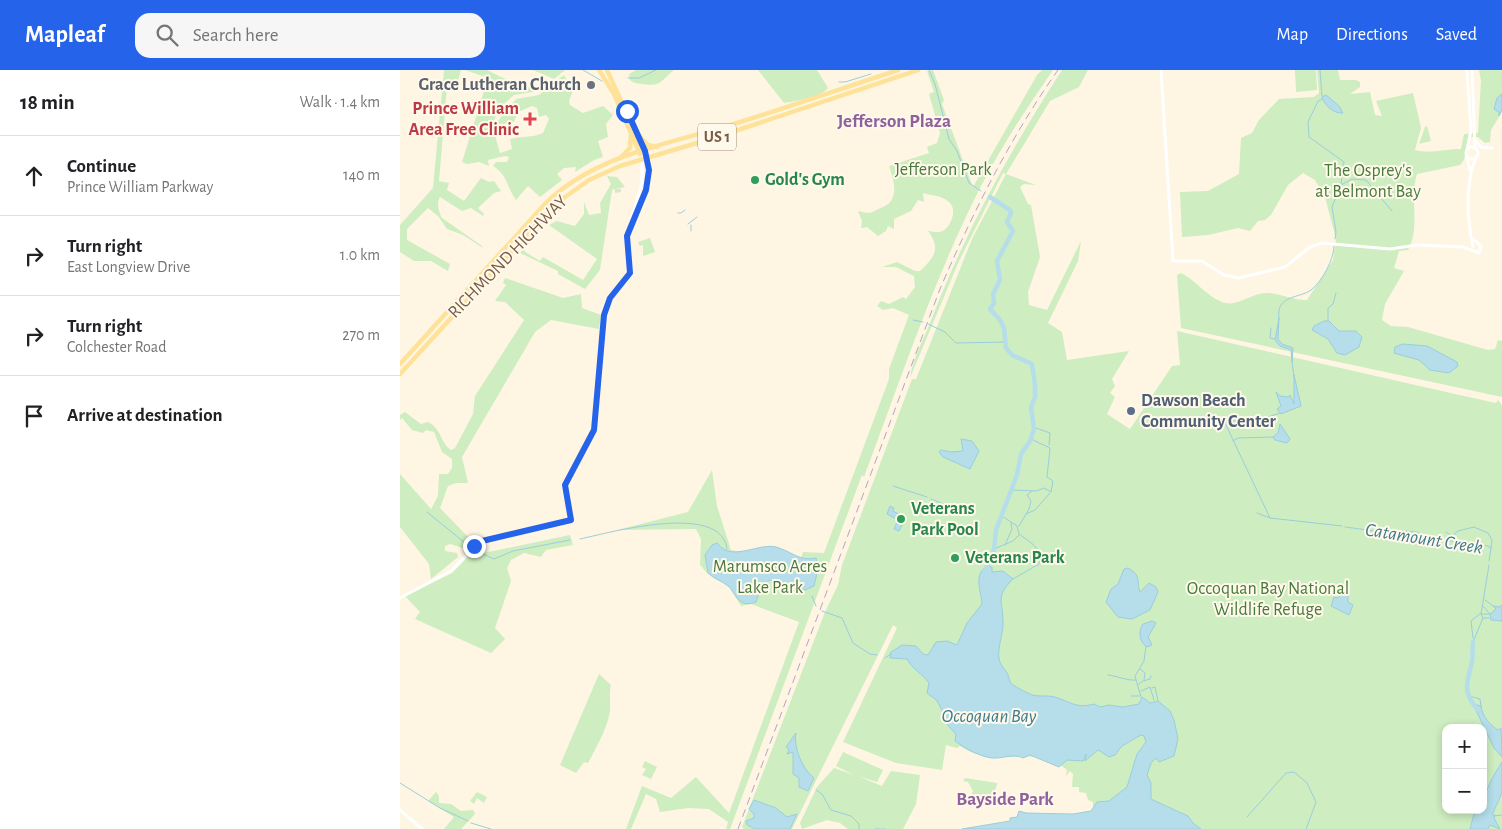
<!DOCTYPE html>
<meta charset="utf-8">
<style>
body{margin:0;font-family:"Alegreya Sans",sans-serif;background:#f6f6f6;color:#202124}
.controls{position:absolute;right:15px;bottom:15px;display:grid;overflow:hidden;border-radius:10px;box-shadow:0 2px 8px #0003}
.controls button{width:45px;height:45px;display:grid;place-items:center;padding:0;border:0;border-bottom:1px solid #e0e0e0;background:#fff;color:#202124;font:25px sans-serif}
.stop{position:absolute;width:15px;height:15px;margin:-11px;border:4px solid #2563eb;border-radius:50%;background:#fff}
.stop.end{background:#2563eb;border-color:#fff;box-shadow:0 1px 5px #0008}
.list{margin:0;padding:0;list-style:none}
h2{display:flex;justify-content:space-between;align-items:center;height:65px;margin:0;padding:0 20px;font-size:21px}
h2 small{font-size:16px;font-weight:400;color:#757577}
.list li{display:grid;grid-template-columns:32px 1fr auto;gap:15px;align-items:center;box-sizing:border-box;height:80px;padding:0 20px;border-top:1px solid #e0e0e0}
.list b{display:block;font-size:19px;white-space:nowrap}
.list p{margin:0;font-size:16px;white-space:nowrap;color:#757577}
.list em{font-size:16px;font-style:normal;color:#757577}
.icon{flex:none;width:28px;height:28px;fill:none;stroke:currentColor;stroke-width:2;stroke-linecap:round;stroke-linejoin:round}
.map{position:relative;flex:none;width:1102px;height:759px;overflow:hidden}
header{display:flex;align-items:center;gap:30px;box-sizing:border-box;height:70px;padding:0 25px;background:#2563eb;color:#fff}
header strong{font-size:24px}
nav{display:flex;gap:28px;margin-inline-start:auto;font-size:18px}
.search{width:350px;height:45px;background:#f6f6f6;display:flex;align-items:center;gap:12px;box-sizing:border-box;padding:0 18px;border-radius:15px;color:#757577;font-size:19px}
main{display:flex}
aside{flex:1;background:#fff}
.map>svg:first-child{display:block}
.green{fill:#ceedc0;fill-rule:evenodd}
.water{fill:#b5deea;stroke:#9bcddd}
.lines{fill:none;stroke-linecap:round;stroke-linejoin:round}
.stream{stroke:#9bcddd;stroke-width:1}
.river{stroke:#b5deea;stroke-width:4.5}
.tertiary{stroke:#fff;stroke-width:3}
.primary{stroke:#ffe299;stroke-width:4.5}
.rail{stroke:#baa0c9;stroke-width:1;stroke-dasharray:8 5;stroke-linecap:butt}
.route{stroke:#2563eb;stroke-width:6}
.worship-dot{fill:#6b7280;stroke:#fff9eb;stroke-width:2}
.health-dot{fill:#e0444e;stroke:#fff9eb;stroke-width:2}
.leisure-dot{fill:#2e9e5b;stroke:#fff9eb;stroke-width:2}
.service-dot{fill:#5c6f8a;stroke:#fff9eb;stroke-width:2}
.labels{text-anchor:middle;dominant-baseline:central;stroke-width:4;stroke-linejoin:round;paint-order:stroke}
.shield{fill:#fff9eb;stroke:#a18c78;stroke-width:1}
.shield-label{font-size:16px;font-weight:bold;fill:#795d46}
.worship-label{font-size:18px;font-weight:bold;fill:#5b616d;stroke:#fff9eb;text-anchor:end}
.health-label{font-size:18px;font-weight:bold;fill:#be3a42;stroke:#fff9eb;text-anchor:end}
.park-label{font-size:18px;fill:#477a3b;stroke:#fff9eb}
.leisure-label{font-size:18px;font-weight:bold;fill:#27864d;stroke:#fff9eb;text-anchor:start}
.street-label{font-size:18px;fill:#795d46;stroke:#fff9eb}
.service-label{font-size:18px;font-weight:bold;fill:#4e5e75;stroke:#fff9eb;text-anchor:start}
.neighbourhood-label{font-size:19px;font-weight:bold;fill:#8e619d;stroke:#fff9eb}
.water-label{font-size:19px;font-style:italic;fill:#3d7a8f;stroke:#fff9eb}
</style>
<header>
<strong>Mapleaf</strong>
<div class="search"><svg class="icon" aria-label="search" viewBox="0 0 24 24"><circle cx="10" cy="10" r="6"/><path d="M15 15l6 6"/></svg>Search here</div>
<nav><a>Map</a><a>Directions</a><a>Saved</a></nav>
</header>
<main>
<aside>
<h2>18 min<small>Walk · 1.4 km</small></h2>
<ul class="list">
<li><svg class="icon" aria-label="ahead" viewBox="0 0 24 24"><path d="M12 20V5M6 11l6-6 6 6"/></svg><div><b>Continue</b><p>Prince William Parkway</p></div><em>140 m</em></li>
<li><svg class="icon" aria-label="right" viewBox="0 0 24 24"><path d="M7 20v-9h11M14 6l5 5-5 5"/></svg><div><b>Turn right</b><p>East Longview Drive</p></div><em>1.0 km</em></li>
<li><svg class="icon" aria-label="right" viewBox="0 0 24 24"><path d="M7 20v-9h11M14 6l5 5-5 5"/></svg><div><b>Turn right</b><p>Colchester Road</p></div><em>270 m</em></li>
<li><svg class="icon" aria-label="arrive" viewBox="0 0 24 24"><path d="M6 21V4h12l-3 4 3 4H6"/></svg><div><b>Arrive at destination</b></div></li>
</ul>
</aside>
<div class="map">
<svg width="1102" height="759" viewBox="0 0 1102 759">
<rect width="100%" height="100%" fill="#fef6e3"/>
<!-- green -->
<g class="green">
<path d="M44 0H61L57 14 47 16 39 111 49 113 47 120 64 131 81 108 89 112 94 111 101 121 94 123 78 138 84 144 83 146 71 138 62 141 40 127C36 133 39 143 42 148L82 176 83 178 63 165 47 159 38 146 28 138 7 159V170L50 194 48 201 31 191H14L0 182V155L33 118Z"/>
<path d="M65 0H87L101 7 139 21 114 25C88 47 92 54 100 83L112 79 110 69C121 66 132 68 143 63L149 49 146 45 139 47 137 38 132 36 118 42 114 52 97 55 98 51 116 29 139 25 164 5 173 20 169 31 170 35 183 43 203 36 213 45 206 54 208 67 198 71 203 87 194 90 175 102 176 97 164 98 157 104 162 110 140 127 128 116 116 130C106 116 108 105 93 96L96 92H107L109 87 105 86 88 90 89 96 79 92 67 94 62 92 88 8Z"/>
<path d="M133 0H165L154 9Z"/>
<path d="M236 0H274C260 11 262 17 242 14 237 13 235 14 230 10L229 4Z"/>
<path d="M358 0H417L428 18C421 27 396 31 384 33Z"/>
<path d="M533 0 544 30 542 34 573 117 637 5 642 0H653C626 39 599 80 578 122 532 214 500 311 464 407L462 405 330 759H326L328 752 309 739 288 738 260 742 256 729 246 724 231 759H226L242 716 271 728 296 707 329 743 399 552 351 534 341 536 328 515 307 503 300 495 301 469 296 459 217 460 288 442 312 400 317 436 331 480 347 483C367 471 382 479 401 488L403 482 424 483 489 309V299L509 245 493 238 483 240 477 236 481 231 489 234 503 227 506 229 515 217 514 206 496 197H482L497 192 515 201H520C535 187 541 178 528 161 532 161 537 163 540 162 551 159 558 139 549 132 541 125 532 126 523 123L524 132 518 130 511 141 494 149V159L488 156 486 161 478 166 467 157 461 158 462 151 458 141C472 145 471 142 483 137 500 129 494 111 489 96L529 83 527 77 537 73 540 63 529 24 534 22 527 1Z"/>
<path d="M662 0H688L679 17 650 31 606 104 636 115 624 114 620 117 628 134 631 135 640 187 628 222 629 235 647 240 681 171 678 191 648 253 662 262 667 290 729 281 712 309 715 316 710 323 715 327 707 344 730 359 772 296 780 295 777 261 1055 324 1096 333 1098 330 1102 335V759H799L721 730 693 740V732L688 730 686 723 679 722V717H672L673 704 670 701 666 706 667 700C633 672 593 700 560 676L557 678 546 675 542 700 496 693 443 672 497 558 493 555 392 759H344L342 757 425 542 438 515 442 495 512 309H516L572 169 606 104 603 103 559 191 510 308C512 289 525 267 532 248 566 160 611 79 662 0ZM1046 658H1083V740H1046Z"/>
<path d="M895 0H916L917 20 896 22Z"/>
<path d="M917 0H938L940 10H956L960 12V17L950 24 970 22 975 45 982 46 976 31 1013 23 1021 58 1015 80C1031 84 1044 79 1061 79L1064 64 1078 63 1081 11 1079 0H1102V42L1091 60 1090 72 1085 73 1078 67H1068L1064 90 1060 95 1017 104C1009 129 1021 156 1008 180L999 181 994 198 1004 201 985 234 982 250 991 256 1008 257 1088 280 1095 279 1098 270 1102 271V327L781 258 777 205 781 203C796 210 806 226 822 232 837 238 851 223 866 223 881 223 891 230 907 230L933 190 936 169 925 127 915 110 903 103 888 115 871 145 865 150 858 151 850 161 838 158 808 165 782 167 780 122 808 121 839 104 841 68 852 63 859 50 879 29 914 27 919 23Z"/>
<path d="M1027 56 1031 71 1019 74 1025 57Z"/>
<path d="M207 106 217 107 225 117 215 119H221V122L215 123V119L212 120 200 200 185 219 158 204V201L120 183 124 178 125 182 140 191 143 187 183 210 197 189 149 155 157 151 175 156 184 144V132L189 145 201 143 200 133 211 114Z"/>
<path d="M250 168 255 182 243 186V175L240 176 238 172Z"/>
<path d="M105 208 163 228 181 224 182 238 201 245 199 259 151 250 135 262 62 387 68 413H56L48 416 40 438 73 472 66 479 50 474 45 476V481L57 483 58 487 31 509 29 494 0 457V404L31 439 38 426 39 404H48L52 398V389L42 382 34 362 26 360 23 363 12 360 2 348 0 350V345L5 342 21 354 28 352C41 358 40 372 51 380L55 378 73 344 75 326 124 250 105 232 95 231 106 215 103 213Z"/>
<path d="M170 465 173 475 146 480 141 487 124 483 111 490 107 498 111 511 95 558 105 569 91 583 15 549 20 542 5 526 52 503 78 477 84 483Z"/>
<path d="M199 604 211 615C208 626 212 634 209 646 205 662 196 678 188 693L184 692 176 703 160 695Z"/>
<path d="M443 682 483 700 477 712 458 706 482 716 491 701 520 705 516 734 503 759H448L440 753 427 750 402 759 400 753 417 717 434 698 454 705 436 696Z"/>
<path d="M245 691 257 697 251 709 242 705 246 699 242 697Z"/>
<path d="M565 708 597 713C596 729 579 729 567 732L573 721 568 712 563 711Z"/>
<path d="M36 722 39 726V733L51 734 61 741 73 740 75 744 61 759H44L54 747 28 731Z"/>
<path d="M77 722 87 727 84 733 77 728 74 734 70 731Z"/>
</g>
<!-- water -->
<g class="water">
<path d="M1102 24V39L1099 46V42L1094 39 1097 28Z"/>
<path d="M926 25 939 36 943 43C934 44 924 35 922 27Z"/>
<path d="M879 248 878 269 882 274 893 278 892 292 891 280 880 276 875 270Z"/>
<path d="M924 251H929L939 261H956L962 267 959 277 945 285 937 283 928 269 912 260 914 256Z"/>
<path d="M1003 274 1027 276 1057 292 1058 296 1049 303 1030 300 1019 290 994 283 995 277Z"/>
<path d="M894 305 901 336 881 344 877 339 881 336 876 322 880 326 889 327 890 325 894 334Z"/>
<path d="M880 354 890 369 887 373 875 370 873 367 878 363Z"/>
<path d="M561 369 572 371 579 381 570 399 543 387 539 382 541 380 551 382 563 381Z"/>
<path d="M490 436 494 438 493 441 506 448 499 461 494 459 498 450 487 444Z"/>
<path d="M317 473C319 474 320 477 322 478 336 489 360 473 376 477 391 481 400 492 416 488L418 499 414 516 405 520 369 510 361 518 356 532C337 539 336 522 328 516 322 511 314 509 308 503L305 485 312 475Z"/>
<path d="M587 496 592 497V502L603 501 613 509C596 526 602 529 603 550 604 563 597 577 599 589 600 595 606 600 608 605 609 607 609 610 610 612 612 616 628 623 632 625 640 627 648 625 655 627 671 632 676 639 694 634L700 637 709 635 723 637 739 634 742 627 750 633 758 631 770 641 774 650 778 669 774 686 759 692 756 688 751 693 747 705 751 713V729L788 746 793 753 801 759H562L610 751V748L617 747 619 741 626 743 673 744 691 741 697 732 709 731 727 717 737 684 746 672 744 666 741 665 722 676 715 685 709 687 698 680 685 691 686 684 683 691 667 690 659 697 630 685 623 688C614 683 602 689 592 688 581 687 564 678 555 671L556 664C541 650 546 646 537 631 535 628 530 626 527 623L529 613C522 603 513 600 507 589L490 588 491 582 502 575 516 576 523 584 528 585 536 572 547 571 557 575 567 553 582 534C581 520 573 505 587 496Z"/>
<path d="M728 498C742 506 736 510 740 522L749 513 756 517 758 522 750 540 732 549 718 547 706 532 711 519 718 514 724 499Z"/>
<path d="M943 522 948 525V532L953 535 949 545 931 536 934 527 938 528Z"/>
<path d="M1102 535V551L1091 550 1090 544 1096 539 1093 536 1099 537Z"/>
<path d="M752 551 756 553 748 567 752 575 747 577C739 572 738 561 743 554Z"/>
<path d="M1073 634 1081 636C1082 646 1090 655 1098 660L1101 658 1102 687 1094 678Z"/>
<path d="M396 663C393 677 403 700 414 708L408 721 399 717V708L393 704V682L387 684 389 680 386 677Z"/>
<path d="M1102 692V723L1092 745H1095L1094 748 1100 759 1090 755 1088 759H1070L1075 740H1083C1083 723 1093 706 1102 692Z"/>
<path d="M354 730 376 738 387 747 397 744 390 759H355L347 755 346 751 354 748V744L349 739Z"/>
</g>
<g class="lines">
<!-- stream -->
<g class="stream">
<path d="M183 0 202 11"/>
<path d="M529 0 535 14 549 69 557 81 569 113 581 121"/>
<path d="M920 0 922 26"/>
<path d="M228 8H239L256 0"/>
<path d="M439 12H445L471 4"/>
<path d="M922 29 918 31 908 52 909 67 944 92 941 114 932 137 936 162 935 169"/>
<path d="M941 115 952 109 966 110 992 141"/>
<path d="M278 143H281L285 140"/>
<path d="M288 154 297 147"/>
<path d="M291 155V161"/>
<path d="M879 248C875 225 901 228 911 220 922 212 934 189 934 176"/>
<path d="M513 250 523 252"/>
<path d="M928 251V238L933 234 936 223"/>
<path d="M528 254 545 262 556 273 606 272"/>
<path d="M871 258 870 268 875 269"/>
<path d="M892 291 894 307"/>
<path d="M880 343 862 349 829 351 825 353 870 448 942 456"/>
<path d="M633 357 650 363 649 375"/>
<path d="M833 371 838 368 873 367"/>
<path d="M493 416 527 427"/>
<path d="M612 420 636 421 644 418 651 422 653 411 647 407 650 378 633 370 632 367"/>
<path d="M531 429 551 437"/>
<path d="M27 442 70 477"/>
<path d="M857 443 870 448"/>
<path d="M626 444 635 440 650 423"/>
<path d="M602 446 617 456 619 464C629 472 644 478 639 494L613 509"/>
<path d="M619 456 629 439 631 431 627 425 632 421"/>
<path d="M945 457 1088 476 1091 478 1089 491"/>
<path d="M999 461 1017 462 1024 467"/>
<path d="M1046 462 1052 466 1058 461 1074 457 1088 463 1092 470 1091 478"/>
<path d="M180 469C208 463 322 431 327 479"/>
<path d="M605 475 612 459 611 453"/>
<path d="M594 479 613 471 619 465"/>
<path d="M74 480 94 489 113 481 170 470"/>
<path d="M412 526 416 536"/>
<path d="M1085 530 1093 536"/>
<path d="M1083 536 1089 543"/>
<path d="M422 541 442 548 453 573 470 584 477 585"/>
<path d="M1081 544H1090"/>
<path d="M1083 548H1089"/>
<path d="M1073 568 1071 551 1081 543"/>
<path d="M1073 572 1083 548 1081 544 1089 495"/>
<path d="M485 588 491 584"/>
<path d="M740 599 745 603 744 610"/>
<path d="M708 605C717 606 728 611 736 610"/>
<path d="M739 614 743 611 750 609 751 606"/>
<path d="M752 618 755 617 758 631"/>
<path d="M741 621 750 617 754 630"/>
<path d="M731 626H739"/>
<path d="M1069 626 1080 629 1081 636"/>
<path d="M741 627 735 606 744 591 746 576"/>
<path d="M0 713 40 738 68 751"/>
<path d="M416 720 422 724 431 740 451 746 459 754V759"/>
<path d="M1094 746 1102 745"/>
<path d="M847 747 886 703 894 702 907 713 916 732 906 759"/>
<path d="M71 753 91 759"/>
<path d="M475 759H481"/>
<path d="M483 759H485"/>
</g>
<!-- river -->
<g class="river">
<path d="M585 501 594 479 596 460 617 405 621 384 630 371 634 359 631 338 635 327V314L632 294 612 285 606 278 604 258 600 250 590 239 594 233 593 224 600 210 597 191 613 161 607 152 611 143 610 140 590 127"/>
<path d="M1073 572C1072 579 1073 585 1072 592 1067 613 1062 621 1077 639"/>
</g>
<!-- tertiary -->
<g class="tertiary">
<path d="M761 0 773 191H802L824 205 839 208 885 197 910 177 922 173 990 179 1017 175 1063 177 1079 183 1081 176 1072 168"/>
<path d="M1067 0 1071 60 1067 80"/>
<path d="M1072 0 1075 79"/>
<path d="M1076 71 1081 77 1092 78"/>
<circle cx="1072" cy="83" r="6"/>
<path d="M1067 87 1070 100"/>
<path d="M230 154 242 113V90"/>
<path d="M1073 176C1067 150 1065 112 1076 88"/>
<path d="M0 528 51 501 79 472 171 450 165 415 194 360 204 245 210 228 230 203 226 168 248 111 247 88"/>
<path d="M0 740 22 759"/>
</g>
<!-- primary -->
<g class="primary">
<path d="M199 0 214 24 240 84"/>
<path d="M207 0 247 88"/>
<path d="M240 67 248 75 257 77"/>
<path d="M220 88 230 78 231 65"/>
<path d="M0 294 144 135C193 85 269 74 334 54 389 37 443 18 498 0"/>
<path d="M0 304 154 135 189 110 220 96 317 67 518 0"/>
</g>
<!-- rail -->
<path class="rail" d="M338 759 540 219C573 142 610 68 658 0"/>
</g>
<g class="lines">
<!-- route -->
<path class="route" d="M74 476 82 471 171 450 165 415 194 360 204 245 210 228 230 203 227 166 246 120 249 100 245 81 227 41"/>
</g>
<!-- markers -->
<circle class="worship-dot" cx="191" cy="15" r="5"/>
<path class="health-dot" d="M127.5 41.5h5v5h5v5h-5v5h-5v-5h-5v-5h5z"/>
<g class="leisure-dot">
<circle cx="355" cy="110" r="5"/>
<circle cx="501" cy="449" r="5"/>
<circle cx="555" cy="488" r="5"/>
</g>
<circle class="service-dot" cx="731" cy="341" r="5"/>
<g class="labels">
<!-- shield labels -->
<rect class="shield" x="298" y="53.5" width="38" height="27" rx="4"/>
<g class="shield-label">
<text x="317" y="67">US 1</text>
</g>
<!-- worship labels -->
<g class="worship-label">
<text x="181" y="15">Grace Lutheran Church</text>
</g>
<!-- health labels -->
<g class="health-label">
<text x="119" y="39">Prince William<tspan x="119" dy="21">Area Free Clinic</tspan></text>
</g>
<!-- park labels -->
<g class="park-label">
<text x="543" y="100">Jefferson Park</text>
<text x="968" y="101">The Osprey's<tspan x="968" dy="21">at Belmont Bay</tspan></text>
<text x="370" y="497">Marumsco Acres<tspan x="370" dy="21">Lake Park</tspan></text>
<text x="868" y="519">Occoquan Bay National<tspan x="868" dy="21">Wildlife Refuge</tspan></text>
</g>
<!-- leisure labels -->
<g class="leisure-label">
<text x="365" y="110">Gold's Gym</text>
<text x="511" y="439">Veterans<tspan x="511" dy="21">Park Pool</tspan></text>
<text x="565" y="488">Veterans Park</text>
</g>
<!-- street labels -->
<g class="street-label">
<text transform="translate(108 187) rotate(-46)">RICHMOND HIGHWAY</text>
</g>
<!-- service labels -->
<g class="service-label">
<text x="741" y="331">Dawson Beach<tspan x="741" dy="21">Community Center</tspan></text>
</g>
<!-- neighbourhood labels -->
<g class="neighbourhood-label">
<text x="494" y="51">Jefferson Plaza</text>
<text x="605" y="729">Bayside Park</text>
</g>
<!-- water labels -->
<g class="water-label">
<text transform="translate(1024 469) rotate(9)">Catamount Creek</text>
<text x="589" y="646">Occoquan Bay</text>
</g>
</g>
</svg>
<div class="controls">
<button>+</button>
<button>−</button>
</div>
<div class="stop" style="left:227px;top:41px"></div>
<div class="stop end" style="left:74px;top:476px"></div>
</div>
</main>
